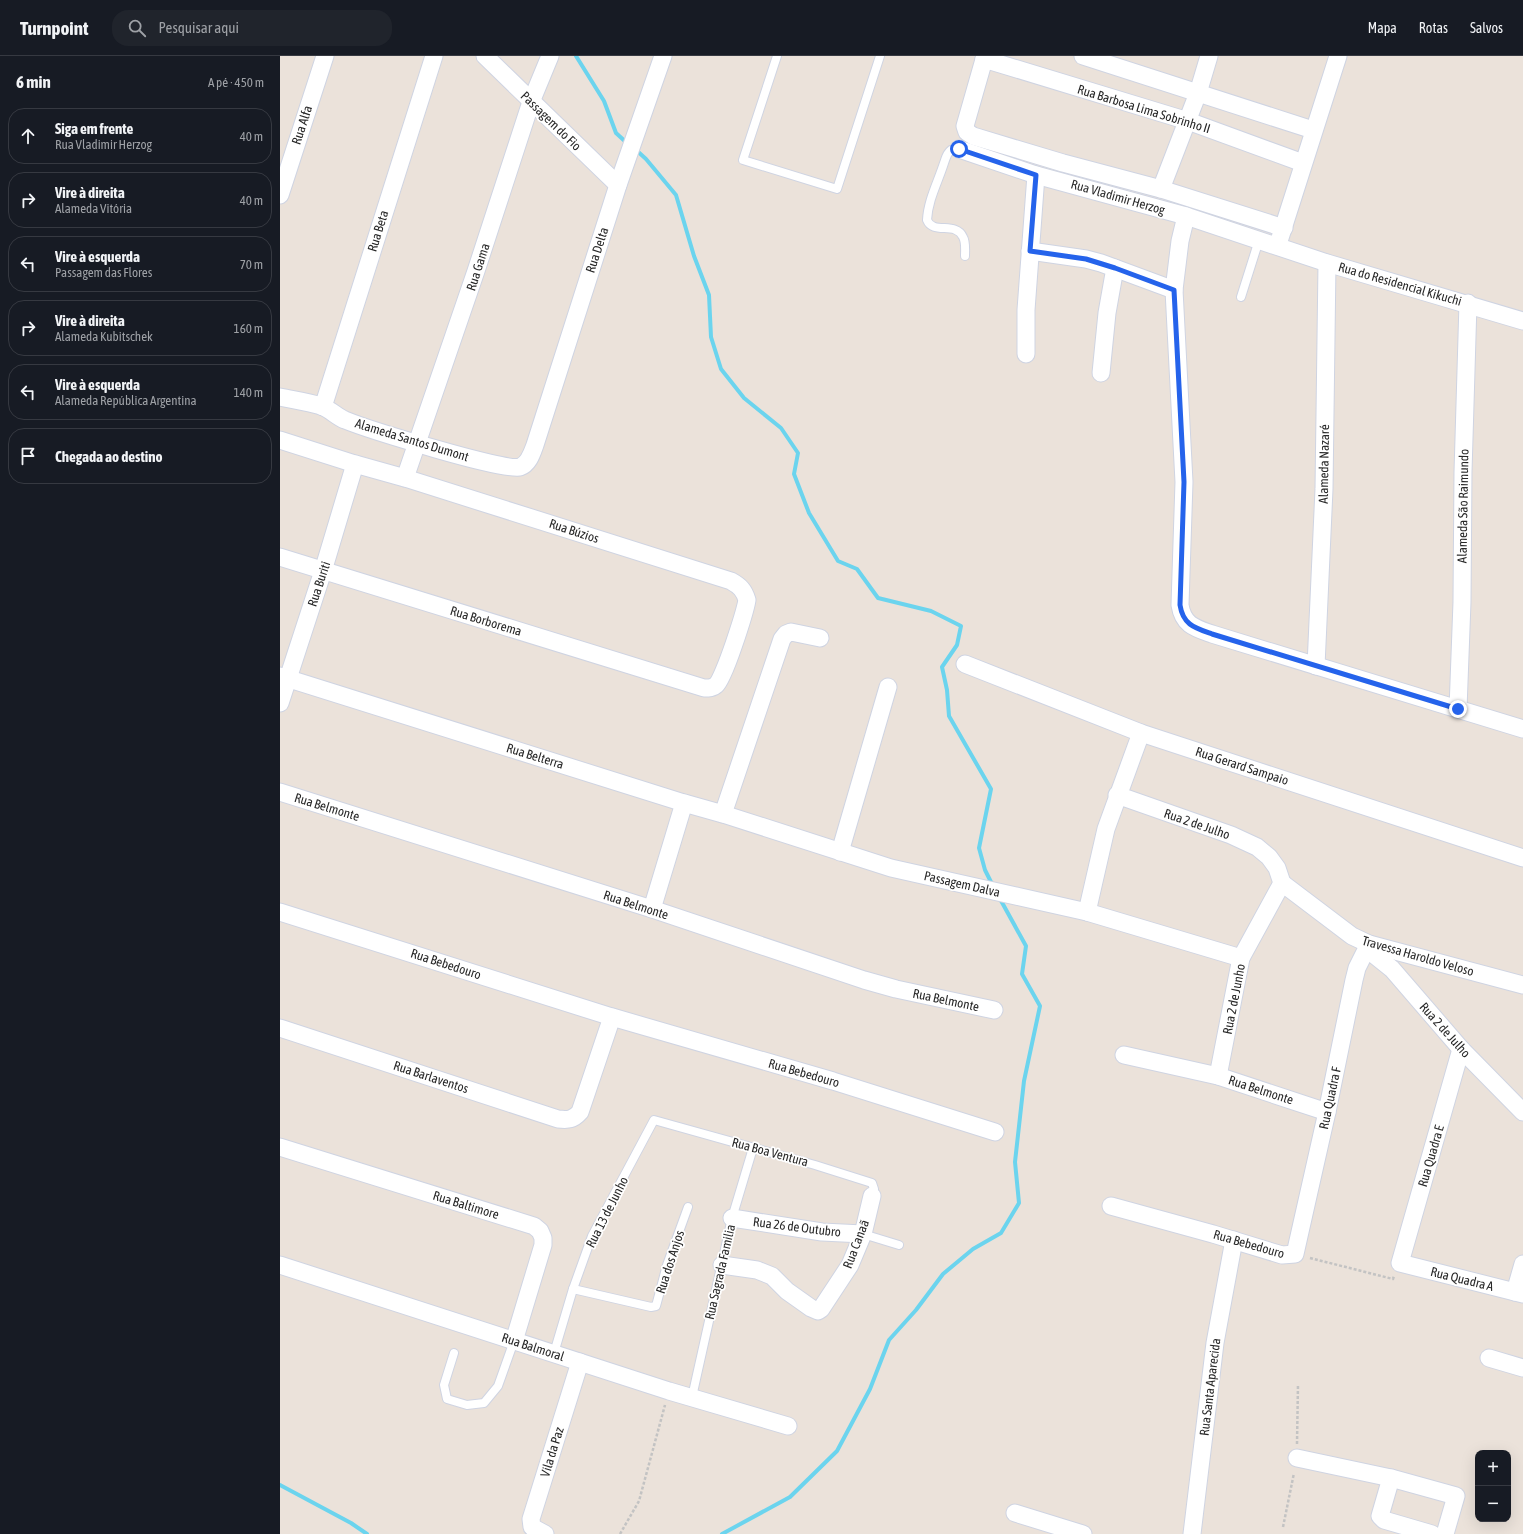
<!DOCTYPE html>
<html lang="pt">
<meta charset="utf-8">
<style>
body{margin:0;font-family:"Asap Condensed",sans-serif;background:#20242c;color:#f1f3f6}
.controls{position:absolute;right:12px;bottom:12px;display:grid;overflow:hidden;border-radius:8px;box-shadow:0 4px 16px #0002}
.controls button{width:36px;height:36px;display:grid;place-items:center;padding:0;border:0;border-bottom:1px solid #363941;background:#171b24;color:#f1f3f6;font:20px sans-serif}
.stop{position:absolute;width:12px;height:12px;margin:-9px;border:3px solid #2563eb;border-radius:50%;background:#fff}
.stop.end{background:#2563eb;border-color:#fff;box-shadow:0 1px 4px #0008}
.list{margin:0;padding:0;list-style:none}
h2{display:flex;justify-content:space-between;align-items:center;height:52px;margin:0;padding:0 16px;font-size:17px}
h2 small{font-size:13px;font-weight:400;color:#9ea1a6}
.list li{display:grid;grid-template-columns:26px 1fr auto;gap:12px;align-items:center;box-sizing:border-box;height:56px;margin:0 8px 8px;padding:0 8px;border:1px solid #363941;border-radius:16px}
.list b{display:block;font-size:15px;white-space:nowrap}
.list p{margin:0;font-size:13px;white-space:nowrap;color:#9ea1a6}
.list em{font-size:13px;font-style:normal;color:#9ea1a6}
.icon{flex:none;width:22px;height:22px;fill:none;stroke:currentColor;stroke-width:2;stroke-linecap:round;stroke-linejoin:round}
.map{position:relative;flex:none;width:1243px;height:1478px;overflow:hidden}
header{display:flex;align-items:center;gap:24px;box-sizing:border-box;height:56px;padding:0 20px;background:#171b24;border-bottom:1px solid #363941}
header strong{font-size:19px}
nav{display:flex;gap:22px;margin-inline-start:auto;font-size:14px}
.search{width:280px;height:36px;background:#20242c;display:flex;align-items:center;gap:10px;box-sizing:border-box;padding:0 14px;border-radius:16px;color:#9ea1a6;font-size:15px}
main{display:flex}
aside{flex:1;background:#171b24}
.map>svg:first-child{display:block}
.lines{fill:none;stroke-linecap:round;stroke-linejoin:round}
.stream{stroke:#6bd4ee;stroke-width:4}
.lane-casing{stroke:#cfd4e2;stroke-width:10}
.street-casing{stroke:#cfd4e2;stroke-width:19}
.path{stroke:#c3c3c3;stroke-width:2.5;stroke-dasharray:3 2;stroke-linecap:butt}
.lane{stroke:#fff;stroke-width:8}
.street{stroke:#fff;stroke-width:17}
.route{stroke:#2563eb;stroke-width:5}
.labels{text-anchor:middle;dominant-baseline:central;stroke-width:3.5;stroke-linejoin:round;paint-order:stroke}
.street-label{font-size:13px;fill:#282828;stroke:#fff}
</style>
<header>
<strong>Turnpoint</strong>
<div class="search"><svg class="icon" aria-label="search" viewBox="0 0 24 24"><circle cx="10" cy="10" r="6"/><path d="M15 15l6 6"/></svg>Pesquisar aqui</div>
<nav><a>Mapa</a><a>Rotas</a><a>Salvos</a></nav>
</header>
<main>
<aside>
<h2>6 min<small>A pé · 450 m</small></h2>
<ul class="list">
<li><svg class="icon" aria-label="ahead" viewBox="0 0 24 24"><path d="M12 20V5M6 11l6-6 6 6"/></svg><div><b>Siga em frente</b><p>Rua Vladimir Herzog</p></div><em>40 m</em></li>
<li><svg class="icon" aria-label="right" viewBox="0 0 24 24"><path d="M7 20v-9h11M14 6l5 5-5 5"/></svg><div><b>Vire à direita</b><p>Alameda Vitória</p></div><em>40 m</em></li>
<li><svg class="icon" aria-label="left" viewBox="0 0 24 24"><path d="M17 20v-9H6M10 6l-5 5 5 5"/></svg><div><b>Vire à esquerda</b><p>Passagem das Flores</p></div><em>70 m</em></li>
<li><svg class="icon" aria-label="right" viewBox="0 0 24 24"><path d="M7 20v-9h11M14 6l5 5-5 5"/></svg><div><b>Vire à direita</b><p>Alameda Kubitschek</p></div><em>160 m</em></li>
<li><svg class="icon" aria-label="left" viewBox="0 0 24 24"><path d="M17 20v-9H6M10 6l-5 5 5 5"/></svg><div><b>Vire à esquerda</b><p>Alameda República Argentina</p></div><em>140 m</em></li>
<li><svg class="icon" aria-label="arrive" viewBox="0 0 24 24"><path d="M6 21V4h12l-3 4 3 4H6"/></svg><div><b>Chegada ao destino</b></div></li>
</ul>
</aside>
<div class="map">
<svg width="1243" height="1478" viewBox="0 0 1243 1478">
<rect width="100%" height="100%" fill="#ebe2da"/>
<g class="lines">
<!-- stream -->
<g class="stream">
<path d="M296 0 324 45 336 77 348 88"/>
<path d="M355 93 366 103 396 139 414 200 429 239 431 281 441 313 464 342 501 372 518 397 514 418 529 457 558 505 577 513 598 542 651 555 681 570 677 589 662 611 667 634 669 660 711 733 699 792 705 814 713 830"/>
<path d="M0 1429 71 1467 87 1478"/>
<path d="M442 1478 510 1441 557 1395 590 1333 609 1284 636 1254 663 1218 693 1193 721 1177 739 1147 735 1106 744 1025 760 950 742 918 746 890 719 841"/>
</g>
<defs>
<g id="lane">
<path d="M497 0 463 104 557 133 600 0"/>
<path d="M679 93 671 94C666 98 666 102 664 107 658 126 648 144 647 164 653 179 676 165 683 181 686 186 685 195 685 200"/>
<path d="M961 241 979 184"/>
<path d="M583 1178 619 1189"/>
<path d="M293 1233 371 1251 376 1250 387 1209 408 1151"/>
<path d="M174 1297 164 1329 167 1343 187 1349 204 1347 218 1330 234 1285"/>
<path d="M274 1297 293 1233 312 1180 374 1064 535 1109 592 1127 594 1133 592 1140"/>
<path d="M412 1341 452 1162 473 1092"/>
</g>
<g id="street">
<path d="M205 0 338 129"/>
<path d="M705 0 685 70 687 76 693 80 783 107 881 133 1004 172"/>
<path d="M803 0 1033 74"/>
<path d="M704 3 908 65 1023 107"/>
<path d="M679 93 756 119 906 160 1047 207 1243 265"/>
<path d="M881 133 918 37 929 0"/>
<path d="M0 139 45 0"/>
<path d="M906 160 900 185 894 234 904 426 900 549C903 569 915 572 932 578L1243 673"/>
<path d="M1000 182 1058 0"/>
<path d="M750 195 806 203 821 207 894 234"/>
<path d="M746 298V254L756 119"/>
<path d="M821 317 827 257 835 212"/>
<path d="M0 341C14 344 28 346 41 350 50 353 57 361 65 364 87 373 225 416 240 411 249 408 252 397 255 389L338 129 383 0"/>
<path d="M43 351 154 0"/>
<path d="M0 384 75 408 125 422 451 525C460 530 464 534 467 544 465 556 444 623 436 629 433 632 429 632 424 632L0 501"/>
<path d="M125 422 196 215 251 46 270 0"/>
<path d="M685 608 861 677 1243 802"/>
<path d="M1036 610 1044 433 1047 207"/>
<path d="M0 620 404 747 443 758 611 812 807 856 961 902"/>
<path d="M0 647 43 515 75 408"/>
<path d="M1178 653 1182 546 1183 416 1188 247"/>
<path d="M0 736 372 853 584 924 616 933 714 954"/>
<path d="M837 739 951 779 977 791 989 801 997 812 1002 827"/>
<path d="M443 758 502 583 506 578 511 576 540 582"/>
<path d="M560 796 608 631"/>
<path d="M1002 827 1072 880 1089 888 1243 929"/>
<path d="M372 853 404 747"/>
<path d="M0 856 332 961 300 1056C293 1064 288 1064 278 1063L0 972"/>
<path d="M807 856 826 773 861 677"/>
<path d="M1087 893 1112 913 1181 993 1243 1056"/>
<path d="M332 961 553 1025 715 1076"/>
<path d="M1181 993 1120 1207 1243 1238"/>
<path d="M844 999 938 1020 1047 1056"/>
<path d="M938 1020 961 902 1002 827"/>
<path d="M0 1091 254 1170 260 1175 263 1182V1189L234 1285"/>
<path d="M831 1150 933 1178 1002 1199 1015 1198 1047 1056 1074 924 1077 912 1089 888"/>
<path d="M452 1162 542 1176 583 1178"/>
<path d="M0 1209 389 1335 508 1370"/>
<path d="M442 1209 477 1214 492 1220 507 1235 531 1252 538 1255 541 1253 570 1209 583 1178 592 1140"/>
<path d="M1235 1236 1243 1208"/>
<path d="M1209 1302 1243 1312"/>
<path d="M1017 1402 1111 1422 1176 1440 1165 1478"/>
<path d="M1111 1422 1100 1460 1104 1464 1152 1478"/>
<path d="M735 1457 803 1478"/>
<path d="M265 1478 252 1471 251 1463 300 1306"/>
<path d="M912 1478 935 1287 954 1184"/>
</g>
</defs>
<!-- lane casing -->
<use href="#lane" class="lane-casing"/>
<!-- street casing -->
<use href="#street" class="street-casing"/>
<!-- path -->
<g class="path">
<path d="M1030 1202 1113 1223 1114 1220"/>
<path d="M1017 1388 1018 1328"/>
<path d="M1003 1471 1014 1417"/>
<path d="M340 1478 359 1445 385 1349"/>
</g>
<!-- lane -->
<use href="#lane" class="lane"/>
<!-- street -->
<use href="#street" class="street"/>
</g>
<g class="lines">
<!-- route -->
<path class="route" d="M679 93 756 119 750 195 806 203 835 212 894 234 904 426 900 549C903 569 915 572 932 578L1178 653"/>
</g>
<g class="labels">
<!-- street labels -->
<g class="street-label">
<text transform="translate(864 53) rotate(17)">Rua Barbosa Lima Sobrinho II</text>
<text transform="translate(271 65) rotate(44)">Passagem do Fio</text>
<text transform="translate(22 69) rotate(-72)">Rua Alfa</text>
<text transform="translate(838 141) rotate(16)">Rua Vladimir Herzog</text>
<text transform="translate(98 175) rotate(-73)">Rua Beta</text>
<text transform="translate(317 194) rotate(-72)">Rua Delta</text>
<text transform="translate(198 211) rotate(-72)">Rua Gama</text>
<text transform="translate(1120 228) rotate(16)">Rua do Residencial Kikuchi</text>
<text transform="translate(132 384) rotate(17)">Alameda Santos Dumont</text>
<text transform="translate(1044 408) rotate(-89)">Alameda Nazaré</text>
<text transform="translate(1183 450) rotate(-89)">Alameda São Raimundo</text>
<text transform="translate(294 475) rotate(18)">Rua Búzios</text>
<text transform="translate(39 528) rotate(-72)">Rua Buriti</text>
<text transform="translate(206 565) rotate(17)">Rua Borborema</text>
<text transform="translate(255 700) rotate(17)">Rua Belterra</text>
<text transform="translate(962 710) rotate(18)">Rua Gerard Sampaio</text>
<text transform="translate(47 751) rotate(17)">Rua Belmonte</text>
<text transform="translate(917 768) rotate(19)">Rua 2 de Julho</text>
<text transform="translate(682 828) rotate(13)">Passagem Dalva</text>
<text transform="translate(356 849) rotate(18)">Rua Belmonte</text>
<text transform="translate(1138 900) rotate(16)">Travessa Haroldo Veloso</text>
<text transform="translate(166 908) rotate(18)">Rua Bebedouro</text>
<text transform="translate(954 943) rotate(-79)">Rua 2 de Junho</text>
<text transform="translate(666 944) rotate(12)">Rua Belmonte</text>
<text transform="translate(1165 974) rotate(48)">Rua 2 de Julho</text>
<text transform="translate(524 1017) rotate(16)">Rua Bebedouro</text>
<text transform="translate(151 1021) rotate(18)">Rua Barlaventos</text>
<text transform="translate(981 1034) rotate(18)">Rua Belmonte</text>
<text transform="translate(1050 1042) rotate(-78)">Rua Quadra F</text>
<text transform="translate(490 1096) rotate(15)">Rua Boa Ventura</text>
<text transform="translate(1151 1100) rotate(-74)">Rua Quadra E</text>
<text transform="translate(186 1149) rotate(17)">Rua Baltimore</text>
<text transform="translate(327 1156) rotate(-63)">Rua 13 de Junho</text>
<text transform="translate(517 1171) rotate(7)">Rua 26 de Outubro</text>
<text transform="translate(576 1188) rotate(-69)">Rua Canaã</text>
<text transform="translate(969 1188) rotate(16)">Rua Bebedouro</text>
<text transform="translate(390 1206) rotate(-72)">Rua dos Anjos</text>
<text transform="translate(440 1216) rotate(-77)">Rua Sagrada Familia</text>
<text transform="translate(1182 1223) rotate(14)">Rua Quadra A</text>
<text transform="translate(253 1291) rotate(18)">Rua Balmoral</text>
<text transform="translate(930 1331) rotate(-83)">Rua Santa Aparecida</text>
<text transform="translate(272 1396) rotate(-73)">Vila da Paz</text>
</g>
</g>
</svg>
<div class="controls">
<button>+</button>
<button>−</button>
</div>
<div class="stop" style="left:679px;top:93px"></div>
<div class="stop end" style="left:1178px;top:653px"></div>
</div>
</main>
